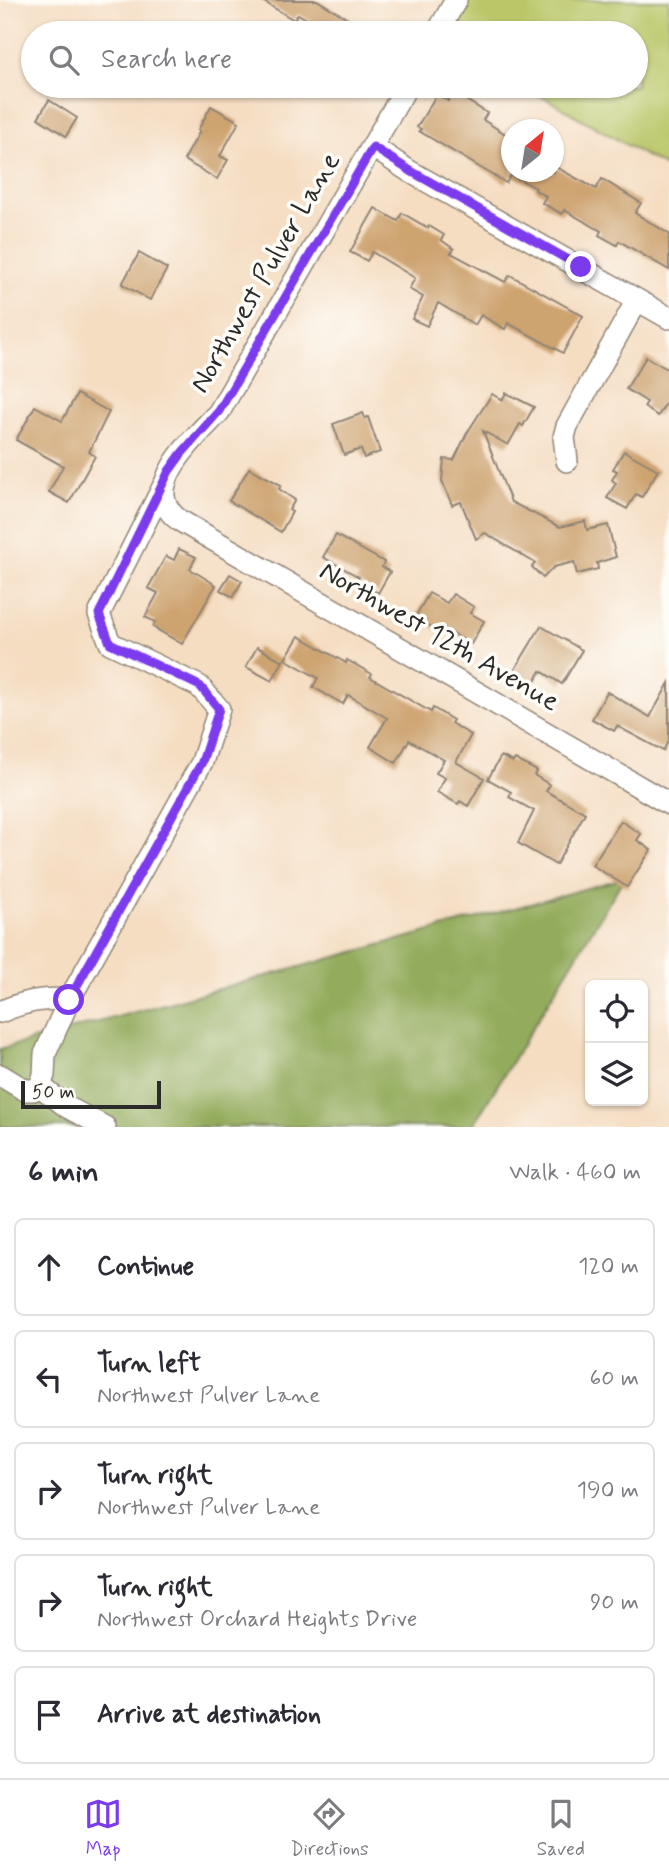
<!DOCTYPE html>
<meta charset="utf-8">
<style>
body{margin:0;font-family:Mynerve,sans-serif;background:#f2f2f3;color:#2b2b33}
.controls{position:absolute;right:21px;bottom:21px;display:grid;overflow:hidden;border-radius:10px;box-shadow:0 2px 5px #0004}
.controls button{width:63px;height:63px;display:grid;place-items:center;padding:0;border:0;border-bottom:2px solid #e1e1e2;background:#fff;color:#2b2b33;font:35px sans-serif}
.compass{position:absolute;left:501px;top:119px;width:63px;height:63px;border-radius:50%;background:#fff;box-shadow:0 2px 5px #0004;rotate:30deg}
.scale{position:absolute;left:21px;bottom:18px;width:140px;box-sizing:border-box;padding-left:7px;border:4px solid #2b2b2b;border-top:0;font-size:19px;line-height:24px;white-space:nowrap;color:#2b2b2b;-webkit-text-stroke:5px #fdfcf7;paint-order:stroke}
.stop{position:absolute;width:21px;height:21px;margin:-16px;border:5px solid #7c3aed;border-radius:50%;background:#fff}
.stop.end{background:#7c3aed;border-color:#fff;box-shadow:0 2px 7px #0008}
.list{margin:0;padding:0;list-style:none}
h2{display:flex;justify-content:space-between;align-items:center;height:91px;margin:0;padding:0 28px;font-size:30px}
h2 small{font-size:23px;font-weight:400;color:#7c7c81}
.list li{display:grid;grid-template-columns:46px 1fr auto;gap:21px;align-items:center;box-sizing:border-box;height:98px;margin:0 14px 14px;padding:0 14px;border:2px solid #e1e1e2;border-radius:10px}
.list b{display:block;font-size:26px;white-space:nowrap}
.list p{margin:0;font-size:23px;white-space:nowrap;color:#7c7c81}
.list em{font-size:23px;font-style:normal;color:#7c7c81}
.icon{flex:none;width:38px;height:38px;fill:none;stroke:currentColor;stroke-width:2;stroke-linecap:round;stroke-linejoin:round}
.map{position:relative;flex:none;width:669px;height:1127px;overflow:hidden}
.search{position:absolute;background:#fff;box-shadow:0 2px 5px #0004;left:21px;right:21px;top:21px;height:77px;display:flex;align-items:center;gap:18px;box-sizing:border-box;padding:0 24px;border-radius:38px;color:#7c7c81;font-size:26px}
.sheet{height:651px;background:#fff}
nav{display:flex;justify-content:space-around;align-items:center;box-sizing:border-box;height:98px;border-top:2px solid #e1e1e2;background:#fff;font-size:19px;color:#7c7c81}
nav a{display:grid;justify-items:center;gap:4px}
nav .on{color:#7c3aed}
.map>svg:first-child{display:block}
.green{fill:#bac667;stroke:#727849;stroke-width:2}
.forest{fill:#93ab5c;stroke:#5f6b44;stroke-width:2}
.building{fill:#cda36f}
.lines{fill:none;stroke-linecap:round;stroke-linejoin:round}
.minor-casing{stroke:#908476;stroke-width:24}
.minor{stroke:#fff;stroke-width:21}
.route{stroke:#7c3aed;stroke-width:9}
.labels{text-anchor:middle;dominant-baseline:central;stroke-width:7;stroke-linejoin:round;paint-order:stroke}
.street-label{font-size:28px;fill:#2b2b2b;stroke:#fdfcf7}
</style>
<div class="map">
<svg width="669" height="1127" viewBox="0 0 669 1127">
<rect width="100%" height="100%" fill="#fdfcf7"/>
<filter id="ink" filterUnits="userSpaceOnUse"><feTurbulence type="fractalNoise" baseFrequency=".0143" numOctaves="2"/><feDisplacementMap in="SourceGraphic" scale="14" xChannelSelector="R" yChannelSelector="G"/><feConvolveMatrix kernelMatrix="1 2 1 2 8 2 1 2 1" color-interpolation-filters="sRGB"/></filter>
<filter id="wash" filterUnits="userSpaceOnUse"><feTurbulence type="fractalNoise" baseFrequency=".00686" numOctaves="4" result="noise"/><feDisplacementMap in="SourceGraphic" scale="28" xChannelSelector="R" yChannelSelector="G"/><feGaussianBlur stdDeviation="1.57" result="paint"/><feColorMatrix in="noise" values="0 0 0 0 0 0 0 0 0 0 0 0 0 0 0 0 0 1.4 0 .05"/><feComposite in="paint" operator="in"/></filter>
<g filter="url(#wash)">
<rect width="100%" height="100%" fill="#f5ddc2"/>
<!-- green -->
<path class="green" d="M466 0H669V169L524 86H636V33H447Z"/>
<!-- forest -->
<path class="forest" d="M624 878 472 1127H0V1049Z"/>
<g id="blocks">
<!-- building -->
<g class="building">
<path d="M261 0H317L355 23 349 33H331L298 14 294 20Z"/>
<path d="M453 92 487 113 483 120 512 138V172H554V166L596 189 602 179 641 203 635 213 669 234V270L619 241 617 245 599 235 601 231 564 210 562 214 542 203 546 196 535 190 536 188 511 175 506 183 419 131 421 129 417 127 437 94 448 101Z"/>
<path d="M49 100 77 118 66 136 38 118Z"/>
<path d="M211 106 239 122 220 156 228 160 217 179 184 160 200 131 198 130Z"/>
<path d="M375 208 398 221 402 213 428 228 429 226 444 235 441 240 454 249 451 253 505 282 510 275 583 316 563 353 508 323 505 329 481 315 475 325 438 303 427 326 412 319 423 297 409 289 415 278 372 252 367 261 350 252Z"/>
<path d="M139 253 167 269 150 300 122 284Z"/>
<path d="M646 357 669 370V398L658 416 644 407 647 402 626 389Z"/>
<path d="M506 393 534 407 523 426 520 424 508 445 483 431 511 502 560 527 585 521 587 530 608 525 616 557 597 563 598 569 577 574 574 562 554 567 543 578 532 567 535 563 485 533 476 539 461 502 452 505 442 481 444 459 454 460 467 433 492 394 502 400Z"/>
<path d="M77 394 109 412 89 452 95 456 69 503 49 492 63 466 16 440 35 406 62 421Z"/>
<path d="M363 413 365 418 368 417 380 452 364 458 361 449 344 455 333 424Z"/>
<path d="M624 451 658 470 642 497 636 494 627 509 607 498 616 483 612 480 617 471 613 469Z"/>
<path d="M249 468 281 485 279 489 295 500 289 510 292 512 281 532 229 501Z"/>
<path d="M336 535 384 562 382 567 390 572 378 593 356 581 359 577 323 557Z"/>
<path d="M179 549 196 557 190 569 216 585 182 644 153 627 155 622 145 617 158 593 148 588 166 556 174 560Z"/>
<path d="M230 574 242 581 233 597 220 590Z"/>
<path d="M429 593 447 603 453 594 474 607 470 613 484 621 471 644 440 626 437 630 415 617Z"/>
<path d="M541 626 582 650 562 684 541 671 534 683 514 671Z"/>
<path d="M299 636 346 663 347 660 372 674 370 677 431 712 433 708 453 720 451 723 471 735 456 762 484 778 468 806 460 801 458 804 437 792 445 778 436 773 444 760 409 740 396 763 370 747 387 718 348 695 343 704 313 687 318 678 285 659Z"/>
<path d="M257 647 283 661 272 681 246 667Z"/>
<path d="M669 683V740L663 751 617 726 614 731 592 719 607 692 650 717Z"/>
<path d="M501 756 513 762 515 759 537 771 534 775 550 785 546 791 585 813 556 865 518 843 534 811 509 797 511 792 488 779Z"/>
<path d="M621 821 641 834 637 840 651 850 627 887 592 865Z"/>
</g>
</g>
</g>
<g filter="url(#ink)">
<use href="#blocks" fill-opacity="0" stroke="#908476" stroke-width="2"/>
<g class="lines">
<defs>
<g id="minor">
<path d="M437 33 456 0"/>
<path d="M407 86 219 412C196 437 136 489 179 520L669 804"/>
<path d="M373 147 409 171 669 318"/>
<path d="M567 461 564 437 567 426 637 300"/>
<path d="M0 1012C23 1002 44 997 69 1000"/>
<path d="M0 1075 25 1090H33L40 1086 44 1075 45 1054 69 1000 202 762 219 709 199 686 110 643 99 614 164 485"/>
<path d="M40 1086 67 1107 105 1127"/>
</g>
</defs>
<!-- minor casing -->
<use href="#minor" class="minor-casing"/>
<!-- minor -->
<use href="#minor" class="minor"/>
</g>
</g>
<g class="lines" filter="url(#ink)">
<!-- route -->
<path class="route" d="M69 1000 202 762 219 709 200 686 110 643 99 614 169 471 182 453 219 411 373 147 409 170 581 267"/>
</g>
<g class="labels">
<!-- street labels -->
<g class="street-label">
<text transform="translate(266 273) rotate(-60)">Northwest Pulver Lane</text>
<text transform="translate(439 637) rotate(30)">Northwest 12th Avenue</text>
</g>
</g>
</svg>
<div class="controls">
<button><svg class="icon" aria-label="locate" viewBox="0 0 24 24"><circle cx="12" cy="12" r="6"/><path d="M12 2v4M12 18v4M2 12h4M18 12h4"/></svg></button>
<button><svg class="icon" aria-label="layers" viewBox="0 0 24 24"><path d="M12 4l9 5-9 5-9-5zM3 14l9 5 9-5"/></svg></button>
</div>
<svg class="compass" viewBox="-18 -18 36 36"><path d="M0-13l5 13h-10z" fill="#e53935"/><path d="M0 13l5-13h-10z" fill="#7c7c81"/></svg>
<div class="scale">50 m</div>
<div class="stop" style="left:69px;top:1000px"></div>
<div class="stop end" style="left:581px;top:267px"></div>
<div class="search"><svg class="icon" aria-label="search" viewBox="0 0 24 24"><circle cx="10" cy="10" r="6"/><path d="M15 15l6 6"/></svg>Search here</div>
</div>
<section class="sheet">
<h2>6 min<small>Walk · 460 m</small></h2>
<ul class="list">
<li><svg class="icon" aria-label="ahead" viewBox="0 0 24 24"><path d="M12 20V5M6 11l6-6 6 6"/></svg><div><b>Continue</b></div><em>120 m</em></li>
<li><svg class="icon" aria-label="left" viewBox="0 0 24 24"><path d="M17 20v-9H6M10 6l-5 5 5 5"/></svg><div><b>Turn left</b><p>Northwest Pulver Lane</p></div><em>60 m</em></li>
<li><svg class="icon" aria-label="right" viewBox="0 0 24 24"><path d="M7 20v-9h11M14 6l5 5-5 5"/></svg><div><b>Turn right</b><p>Northwest Pulver Lane</p></div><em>190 m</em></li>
<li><svg class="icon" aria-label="right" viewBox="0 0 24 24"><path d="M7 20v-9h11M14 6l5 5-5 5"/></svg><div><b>Turn right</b><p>Northwest Orchard Heights Drive</p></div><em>90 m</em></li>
<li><svg class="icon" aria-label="arrive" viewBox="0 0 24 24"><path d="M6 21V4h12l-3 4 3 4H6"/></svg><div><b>Arrive at destination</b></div></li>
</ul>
</section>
<nav>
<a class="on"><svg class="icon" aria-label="map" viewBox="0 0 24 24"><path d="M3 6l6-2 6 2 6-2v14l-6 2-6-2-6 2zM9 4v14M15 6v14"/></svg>Map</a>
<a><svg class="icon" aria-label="directions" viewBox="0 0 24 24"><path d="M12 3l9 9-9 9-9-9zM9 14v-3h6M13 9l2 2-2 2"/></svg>Directions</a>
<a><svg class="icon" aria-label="saved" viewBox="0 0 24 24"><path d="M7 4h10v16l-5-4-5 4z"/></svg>Saved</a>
</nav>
